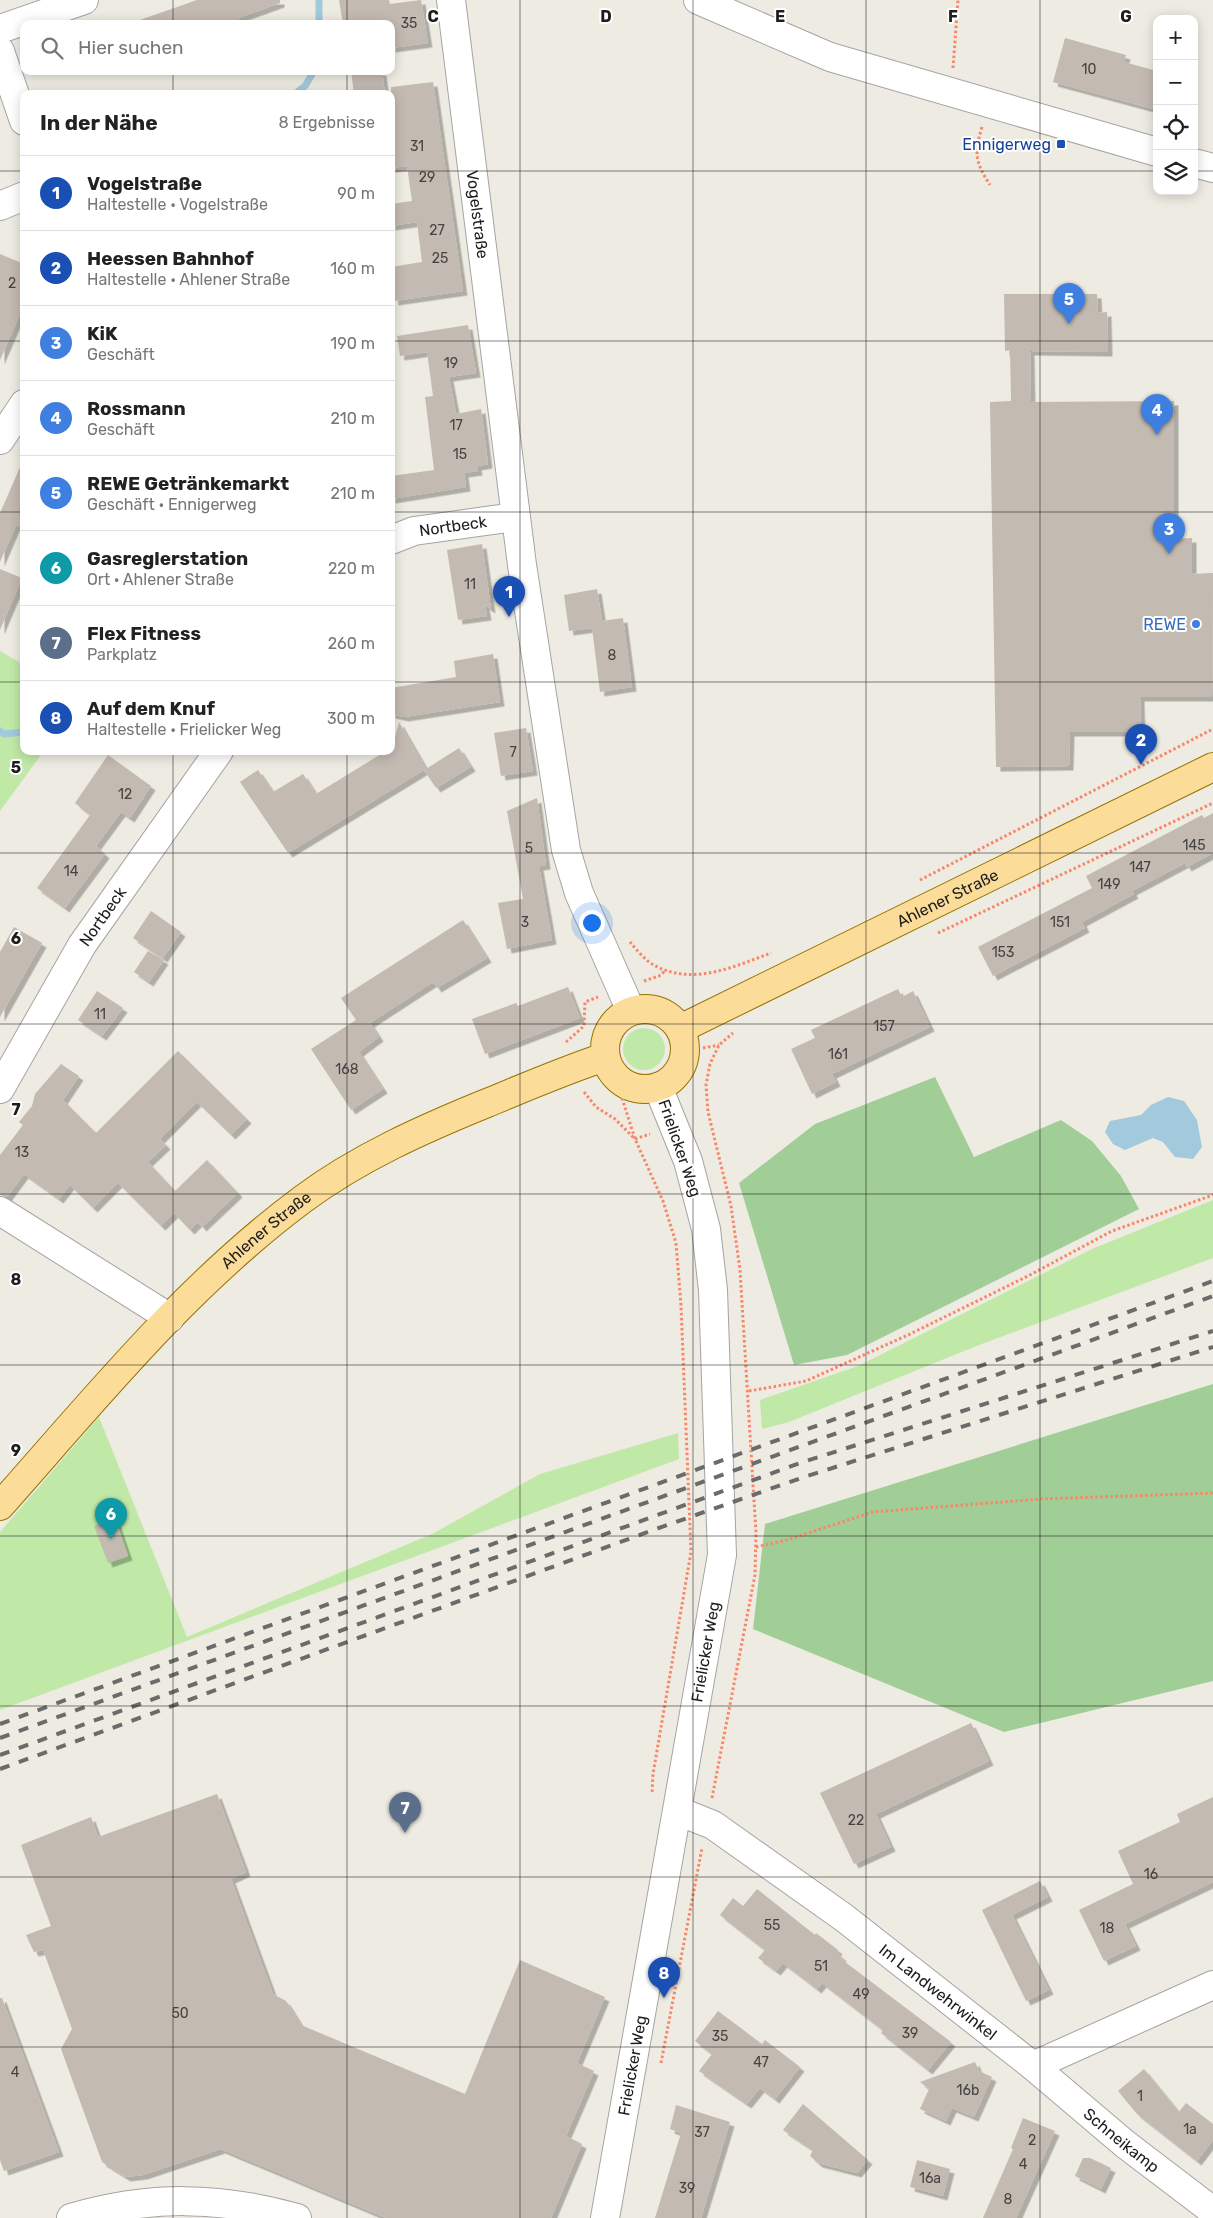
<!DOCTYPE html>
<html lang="de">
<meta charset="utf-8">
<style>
body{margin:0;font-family:Rubik,sans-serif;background:#f2f2f2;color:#222}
.controls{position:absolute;right:15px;top:15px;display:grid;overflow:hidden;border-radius:10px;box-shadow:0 2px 12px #0003}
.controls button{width:45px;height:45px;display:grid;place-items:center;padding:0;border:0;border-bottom:1px solid #e0e0e0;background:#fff;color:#222;font:25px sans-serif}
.you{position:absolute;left:591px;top:922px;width:18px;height:18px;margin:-12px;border:4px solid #fff;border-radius:50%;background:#1a73e8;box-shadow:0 0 0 8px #1a73e833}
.badge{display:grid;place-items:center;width:32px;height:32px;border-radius:50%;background:#1a73e8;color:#fff;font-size:16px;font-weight:700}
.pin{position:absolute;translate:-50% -41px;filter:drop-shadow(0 1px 2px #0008)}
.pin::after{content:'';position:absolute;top:26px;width:18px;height:15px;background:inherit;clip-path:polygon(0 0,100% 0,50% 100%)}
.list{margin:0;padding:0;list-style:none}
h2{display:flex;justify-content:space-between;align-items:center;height:65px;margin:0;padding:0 20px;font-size:21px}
h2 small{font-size:16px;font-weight:400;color:#767676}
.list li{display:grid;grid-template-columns:32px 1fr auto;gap:15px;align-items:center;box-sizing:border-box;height:75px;padding:0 20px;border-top:1px solid #e0e0e0}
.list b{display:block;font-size:19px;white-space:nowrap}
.list p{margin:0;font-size:16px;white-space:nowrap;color:#767676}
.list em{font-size:16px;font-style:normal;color:#767676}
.icon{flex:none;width:28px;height:28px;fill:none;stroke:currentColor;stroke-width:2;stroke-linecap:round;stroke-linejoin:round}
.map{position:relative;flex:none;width:1213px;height:2218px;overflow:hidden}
.search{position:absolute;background:#fff;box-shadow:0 2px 12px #0003;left:20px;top:20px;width:375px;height:55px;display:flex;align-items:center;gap:12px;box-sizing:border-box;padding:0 18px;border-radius:10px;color:#767676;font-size:19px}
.panel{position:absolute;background:#fff;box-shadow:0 2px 12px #0003;left:20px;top:90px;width:375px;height:665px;border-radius:10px}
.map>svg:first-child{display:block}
.grass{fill:#c0e9a7}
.forest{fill:#a1ce96}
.water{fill:#a2c9dc}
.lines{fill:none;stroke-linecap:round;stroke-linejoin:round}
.stream{stroke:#a2c9dc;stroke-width:7}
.building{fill:#c3bab2;filter:url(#shadow)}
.minor-casing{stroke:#a4a4a4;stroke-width:30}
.major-casing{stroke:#957400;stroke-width:30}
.path{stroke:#fa8667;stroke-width:3;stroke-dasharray:2.5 2.5;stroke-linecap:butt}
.minor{stroke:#fff;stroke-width:28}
.major{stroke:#fcdc99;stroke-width:28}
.rail{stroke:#6b6b6b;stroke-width:4;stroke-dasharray:10 10;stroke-linecap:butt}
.grid{fill:none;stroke:#1d1d1d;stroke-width:1;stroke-opacity:0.55}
.transit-dot{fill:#1a4fb4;stroke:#fff;stroke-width:2}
.shop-dot{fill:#3f7fe0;stroke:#fff;stroke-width:2}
.labels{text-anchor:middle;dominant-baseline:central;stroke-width:4;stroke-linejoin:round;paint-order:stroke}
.number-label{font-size:14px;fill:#464442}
.transit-label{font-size:16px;fill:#164399;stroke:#fff;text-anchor:end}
.street-label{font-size:16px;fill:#1d1d1d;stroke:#fff}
.shop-label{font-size:16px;fill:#366cbe;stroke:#fff;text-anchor:end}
.grid-label{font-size:16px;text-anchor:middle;font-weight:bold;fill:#1d1d1d;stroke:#fff;stroke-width:4;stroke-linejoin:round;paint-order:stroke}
</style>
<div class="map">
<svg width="1213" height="2218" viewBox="0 0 1213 2218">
<defs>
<filter id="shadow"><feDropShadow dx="4.5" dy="4.5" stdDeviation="0" flood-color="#0004"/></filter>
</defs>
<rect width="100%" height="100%" fill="#eeebe2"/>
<!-- grass -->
<g class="grass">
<path d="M0 651 24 665V751H44L0 811Z"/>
<circle cx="644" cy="1049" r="21"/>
<path d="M1213 1200V1258L979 1345 789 1422 762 1429 760 1400 858 1366 1092 1249Z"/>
<path d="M99 1417 187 1637 432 1534 540 1474 678 1433 679 1459 0 1710V1532Z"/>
</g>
<!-- forest -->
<g class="forest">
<path d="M935 1077 974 1157 1061 1120 1092 1141 1121 1176 1139 1209 847 1355 794 1365 739 1183 815 1124Z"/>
<path d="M1213 1384V1681L1004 1732 753 1629 765 1524Z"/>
</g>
<!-- water -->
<path class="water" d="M1168 1097 1184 1101 1197 1120 1202 1147 1193 1159 1175 1157 1163 1142 1153 1138 1125 1150 1113 1144 1105 1132 1110 1121 1141 1115 1151 1105Z"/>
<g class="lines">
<!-- stream -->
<g class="stream">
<path d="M319 0V24"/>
<path d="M295 94 305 86 314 71"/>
<path d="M0 731 4 734 24 732"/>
</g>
</g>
<!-- building -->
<g class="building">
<path d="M197 0H280V3L238 18 241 24H138L137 21Z"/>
<path d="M339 0H389L390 4 421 0 428 43 391 48V24H343Z"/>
<path d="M1065 38 1126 55 1124 62 1157 71V110L1053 82Z"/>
<path d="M351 71H382L385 94H354Z"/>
<path d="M433 82 463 291 394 301 391 267 422 262 417 222 391 226V204L412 201 407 166 391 168V87Z"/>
<path d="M0 254 24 264V305L0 360Z"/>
<path d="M1004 294H1097L1098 313 1107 312 1108 352 1030 351 1031 402 1174 401V539L1192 538V574L1213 573 1212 697H1140L1141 732H1070L1069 766 996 767 990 402 1011 401 1010 350 1005 351Z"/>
<path d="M468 325 476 373 449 377 456 414 481 409 488 464 477 466 478 471 464 473 466 487 391 499V476L434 470 425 397 433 396 427 352 400 356 397 336Z"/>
<path d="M24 458V528L16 525 0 562V513Z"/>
<path d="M482 544 491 609 485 605 487 616 458 620 447 550Z"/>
<path d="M0 569 22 578 0 630Z"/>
<path d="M597 589 602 621 623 618 632 687 600 692 592 628 569 631 564 595Z"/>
<path d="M493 654 500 702 404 717 391 714V688L456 677 454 661Z"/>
<path d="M399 722 426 769 459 748 471 767 436 788 424 770 288 853 240 782 258 770 273 792 303 774 316 794 386 751H391Z"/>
<path d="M526 728 533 771 501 776 494 733Z"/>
<path d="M108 755 151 786 130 818 121 812 96 846 105 854 65 908 37 888 90 815 75 803Z"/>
<path d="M537 798 546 865 539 866 552 940 507 949 498 903 523 899 507 811Z"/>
<path d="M1213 813V853L1187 867 1185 863 1132 891 1134 894 1082 922 1085 928 993 976 978 947 1092 888 1086 876 1202 815 1204 818Z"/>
<path d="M151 911 181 932 163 958 133 938Z"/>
<path d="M463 920 487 958 437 988 433 982 370 1023 379 1037 359 1052 383 1089 351 1110 311 1049 356 1020 341 998Z"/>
<path d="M14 927 42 943 0 1017V952Z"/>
<path d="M148 951 164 960 149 982 134 972Z"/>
<path d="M568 987 580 1018 485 1054 472 1019 516 1003 518 1006Z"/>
<path d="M898 989 902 997 913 991 930 1027 832 1074 836 1082 812 1094 791 1049 815 1038 811 1030Z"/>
<path d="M97 991 123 1008 102 1036 78 1020Z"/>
<path d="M178 1051 247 1119 231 1135 197 1102 160 1139 166 1145 148 1162 175 1191 207 1160 238 1193 202 1227 198 1222 190 1230 174 1213 161 1226 118 1183 93 1208 70 1185 59 1199 24 1174 7 1197 0 1195V1155L23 1125 19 1122 32 1106 35 1094 61 1064 79 1076 63 1100 96 1133Z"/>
<path d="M115 1518 128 1556 108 1563 94 1526Z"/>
<path d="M971 1723 989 1761 876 1814 891 1847 854 1864 820 1793Z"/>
<path d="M217 1794 246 1872 231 1879 273 1994 286 2001 301 2025 465 2094 520 1960 605 1997 577 2063 594 2071 566 2136 582 2144 551 2218H386L221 2149 143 2175 126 2177 102 2162 61 2049 72 2029 43 1950 34 1952 26 1935 51 1926 21 1845 91 1817 98 1837Z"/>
<path d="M1213 1797V1882L1125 1924 1136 1946 1104 1961 1079 1910 1133 1884 1118 1851 1180 1822 1177 1814Z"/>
<path d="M1040 1881 1048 1897 1012 1915 1049 1990 1026 2001 982 1910Z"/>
<path d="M757 1889 815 1935 816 1933 838 1950 836 1952 842 1957 841 1959 951 2042 928 2070 881 2033 883 2030 822 1983 817 1989 783 1963 776 1971 758 1958 765 1950 720 1915 733 1898 743 1906Z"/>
<path d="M0 1998H2L59 2152 4 2171 0 2160Z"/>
<path d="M718 2011 762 2044 765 2040 800 2067 775 2099 760 2088 747 2104 699 2071 712 2054 695 2041Z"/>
<path d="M975 2062 979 2071 992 2077 974 2117 952 2108 946 2121 920 2109 929 2089 920 2082Z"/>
<path d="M1144 2069 1179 2112 1186 2103 1213 2124V2140L1197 2161 1137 2114 1118 2091Z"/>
<path d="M803 2104 868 2160 857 2173 818 2163 810 2156 813 2150 783 2130Z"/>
<path d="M676 2105 730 2122 701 2218H655L681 2133 670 2129Z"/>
<path d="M1023 2118 1055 2131 1016 2218H983L1013 2149 1011 2148Z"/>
<path d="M1083 2158H1090L1111 2168 1101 2189 1075 2176Z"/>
<path d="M917 2160 950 2169 943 2196 910 2187Z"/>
</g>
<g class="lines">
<defs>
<g id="minor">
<path id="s1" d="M451 0 522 565 566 850 579 893 631 1011"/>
<path d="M698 0 830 57 1157 152"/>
<path d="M0 29 84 0"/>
<path d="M0 51 24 121"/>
<path d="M1194 163 1213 168"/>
<path d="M0 206 24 196"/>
<path d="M0 440 24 404"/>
<path id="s2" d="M391 540 414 531 515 517"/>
<path id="s3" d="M0 1089 82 945 219 751"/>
<path d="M0 1211 170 1318"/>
<path id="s4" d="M678 1811 713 1825 843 1917 1033 2066 1125 2144 1213 2211"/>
<path d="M1033 2066 1213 1985"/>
<path d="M71 2218C150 2195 218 2196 297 2218"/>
<path id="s5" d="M605 2218 722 1555 713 1290 706 1229 688 1161 658 1087"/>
</g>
<g id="major">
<circle cx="645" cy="1049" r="40"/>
<path id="s6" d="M680 1029 1213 767"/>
<path id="s7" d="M0 1506C95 1399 187 1285 303 1199 358 1158 423 1129 487 1103 526 1087 565 1070 605 1057"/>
</g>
</defs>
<!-- minor casing -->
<use href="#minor" class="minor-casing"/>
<!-- major casing -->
<use href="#major" class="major-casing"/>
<!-- path -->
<g class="path">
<path d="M953 68 958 0"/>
<path d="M982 127C974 153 975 162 990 185"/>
<path d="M920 880 1213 729"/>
<path d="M938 933 1213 803"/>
<path d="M630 942C636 949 644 959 652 964 691 987 733 967 771 953"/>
<path d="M644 981 659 976 666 970"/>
<path d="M655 1009 668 1005"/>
<path d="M566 1042 584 1026 585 1002 598 997"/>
<path d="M703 1048 719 1045"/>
<path d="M616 1079 635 1139 663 1201 676 1243 681 1305 691 1552 653 1774 652 1793"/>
<path d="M584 1092 596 1107 615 1119 635 1139 650 1134"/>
<path d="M749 1391 806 1381 908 1335 1028 1276 1112 1231 1213 1195"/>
<path d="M756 1547 787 1540 873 1512 1041 1499 1213 1493"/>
<path d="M712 1798 755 1575 756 1533 740 1270 731 1206 708 1112 706 1085 710 1064 719 1045 733 1033"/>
<path d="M661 2063 702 1848"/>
</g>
<!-- minor -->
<use href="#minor" class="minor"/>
<!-- major -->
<use href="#major" class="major"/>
<!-- rail -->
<g class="rail">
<path d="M0 1724 1213 1281"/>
<path d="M0 1738 1213 1296"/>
<path d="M0 1755 800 1463 1213 1331"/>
<path d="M0 1769 656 1529 804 1477 1213 1347"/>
</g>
</g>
<!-- grid -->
<path class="grid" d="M173 0V24M347 0V24M520 0V2218M693 0V2218M866 0V2218M1040 0V2218M173 71V94M347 71V94M0 171H24M391 171H1157M1194 171H1213M0 341H24M391 341H1213M0 512H24M391 512H1213M0 682H24M391 682H1213M173 751V2218M347 751V2218M0 853H1213M0 1024H1213M0 1194H1213M0 1365H1213M0 1536H1213M0 1706H1213M0 1877H1213M0 2047H1213"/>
<!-- markers -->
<rect class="transit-dot" x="1056" y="139" width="10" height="10" rx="2.5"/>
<circle class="shop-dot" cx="1196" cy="624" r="5"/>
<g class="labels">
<!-- number labels -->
<g class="number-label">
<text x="409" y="23">35</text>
<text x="1089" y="69">10</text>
<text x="417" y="146">31</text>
<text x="427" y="177">29</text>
<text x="437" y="230">27</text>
<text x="440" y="258">25</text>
<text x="12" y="283">2</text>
<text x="451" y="363">19</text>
<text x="456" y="425">17</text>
<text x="460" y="454">15</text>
<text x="470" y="584">11</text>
<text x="612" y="655">8</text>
<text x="513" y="752">7</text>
<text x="125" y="794">12</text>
<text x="1194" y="845">145</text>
<text x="529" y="848">5</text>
<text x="1140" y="867">147</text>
<text x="71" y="871">14</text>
<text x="1109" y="884">149</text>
<text x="525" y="922">3</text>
<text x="1060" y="922">151</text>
<text x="1003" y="952">153</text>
<text x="100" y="1014">11</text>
<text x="884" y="1026">157</text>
<text x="838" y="1054">161</text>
<text x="347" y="1069">168</text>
<text x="22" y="1152">13</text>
<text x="856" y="1820">22</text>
<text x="1151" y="1874">16</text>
<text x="772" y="1925">55</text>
<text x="1107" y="1928">18</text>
<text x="821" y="1966">51</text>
<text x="861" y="1994">49</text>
<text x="180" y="2013">50</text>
<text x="910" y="2033">39</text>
<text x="720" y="2036">35</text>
<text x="761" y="2062">47</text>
<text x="15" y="2072">4</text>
<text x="968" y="2090">16b</text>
<text x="1140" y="2096">1</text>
<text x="1190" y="2129">1a</text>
<text x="702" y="2132">37</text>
<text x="1032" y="2140">2</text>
<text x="1023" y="2164">4</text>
<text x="930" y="2178">16a</text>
<text x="687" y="2188">39</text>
<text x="1008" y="2199">8</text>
</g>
<!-- transit labels -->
<g class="transit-label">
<text x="1051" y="144">Ennigerweg</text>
</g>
<!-- street labels -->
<g class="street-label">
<text stroke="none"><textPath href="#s1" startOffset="216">Vogelstraße</textPath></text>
<text stroke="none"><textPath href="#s2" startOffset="64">Nortbeck</textPath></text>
<text stroke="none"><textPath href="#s6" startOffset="298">Ahlener Straße</textPath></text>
<text stroke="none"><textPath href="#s3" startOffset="201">Nortbeck</textPath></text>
<text transform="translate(680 1148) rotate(71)">Frielicker Weg</text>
<text stroke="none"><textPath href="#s7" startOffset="384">Ahlener Straße</textPath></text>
<text stroke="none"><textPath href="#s5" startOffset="575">Frielicker Weg</textPath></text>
<text stroke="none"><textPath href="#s4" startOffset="318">Im Landwehrwinkel</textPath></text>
<text stroke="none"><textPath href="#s5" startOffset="155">Frielicker Weg</textPath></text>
<text stroke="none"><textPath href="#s4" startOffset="554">Schneikamp</textPath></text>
</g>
<!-- shop labels -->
<g class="shop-label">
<text x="1186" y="624">REWE</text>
</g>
</g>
<g class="grid-label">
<text x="433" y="22">C</text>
<text x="606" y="22">D</text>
<text x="780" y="22">E</text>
<text x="953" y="22">F</text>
<text x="1126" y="22">G</text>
<text x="16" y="773">5</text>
<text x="16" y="944">6</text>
<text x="16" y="1115">7</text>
<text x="16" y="1285">8</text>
<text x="16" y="1456">9</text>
</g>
</svg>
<div class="controls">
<button>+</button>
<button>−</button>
<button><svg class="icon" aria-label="locate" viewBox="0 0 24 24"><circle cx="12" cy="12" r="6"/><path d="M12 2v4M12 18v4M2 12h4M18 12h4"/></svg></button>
<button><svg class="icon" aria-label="layers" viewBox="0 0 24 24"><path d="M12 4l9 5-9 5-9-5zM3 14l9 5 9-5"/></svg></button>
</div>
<div class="you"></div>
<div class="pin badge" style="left:509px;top:617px;background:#1a4fb4">1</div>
<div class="pin badge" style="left:1141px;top:765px;background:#1a4fb4">2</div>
<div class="pin badge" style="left:1169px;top:554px;background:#3f7fe0">3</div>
<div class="pin badge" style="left:1157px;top:435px;background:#3f7fe0">4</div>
<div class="pin badge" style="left:1069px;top:324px;background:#3f7fe0">5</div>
<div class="pin badge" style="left:111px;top:1539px;background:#0f9aa8">6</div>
<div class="pin badge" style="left:405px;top:1833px;background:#5c6f8a">7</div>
<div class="pin badge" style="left:664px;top:1998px;background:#1a4fb4">8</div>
<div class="search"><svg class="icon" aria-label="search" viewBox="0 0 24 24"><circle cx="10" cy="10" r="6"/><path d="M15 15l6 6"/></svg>Hier suchen</div>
<section class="panel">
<h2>In der Nähe<small>8 Ergebnisse</small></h2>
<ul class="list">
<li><span class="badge" style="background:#1a4fb4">1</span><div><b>Vogelstraße</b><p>Haltestelle · Vogelstraße</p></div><em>90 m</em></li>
<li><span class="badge" style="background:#1a4fb4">2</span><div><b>Heessen Bahnhof</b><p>Haltestelle · Ahlener Straße</p></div><em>160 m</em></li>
<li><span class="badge" style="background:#3f7fe0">3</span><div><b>KiK</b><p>Geschäft</p></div><em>190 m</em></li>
<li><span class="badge" style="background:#3f7fe0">4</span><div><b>Rossmann</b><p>Geschäft</p></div><em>210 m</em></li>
<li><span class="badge" style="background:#3f7fe0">5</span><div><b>REWE Getränkemarkt</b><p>Geschäft · Ennigerweg</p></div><em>210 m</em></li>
<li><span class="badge" style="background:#0f9aa8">6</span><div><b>Gasreglerstation</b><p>Ort · Ahlener Straße</p></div><em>220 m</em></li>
<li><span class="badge" style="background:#5c6f8a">7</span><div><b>Flex Fitness</b><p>Parkplatz</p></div><em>260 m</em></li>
<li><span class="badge" style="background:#1a4fb4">8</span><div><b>Auf dem Knuf</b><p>Haltestelle · Frielicker Weg</p></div><em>300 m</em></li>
</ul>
</section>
</div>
